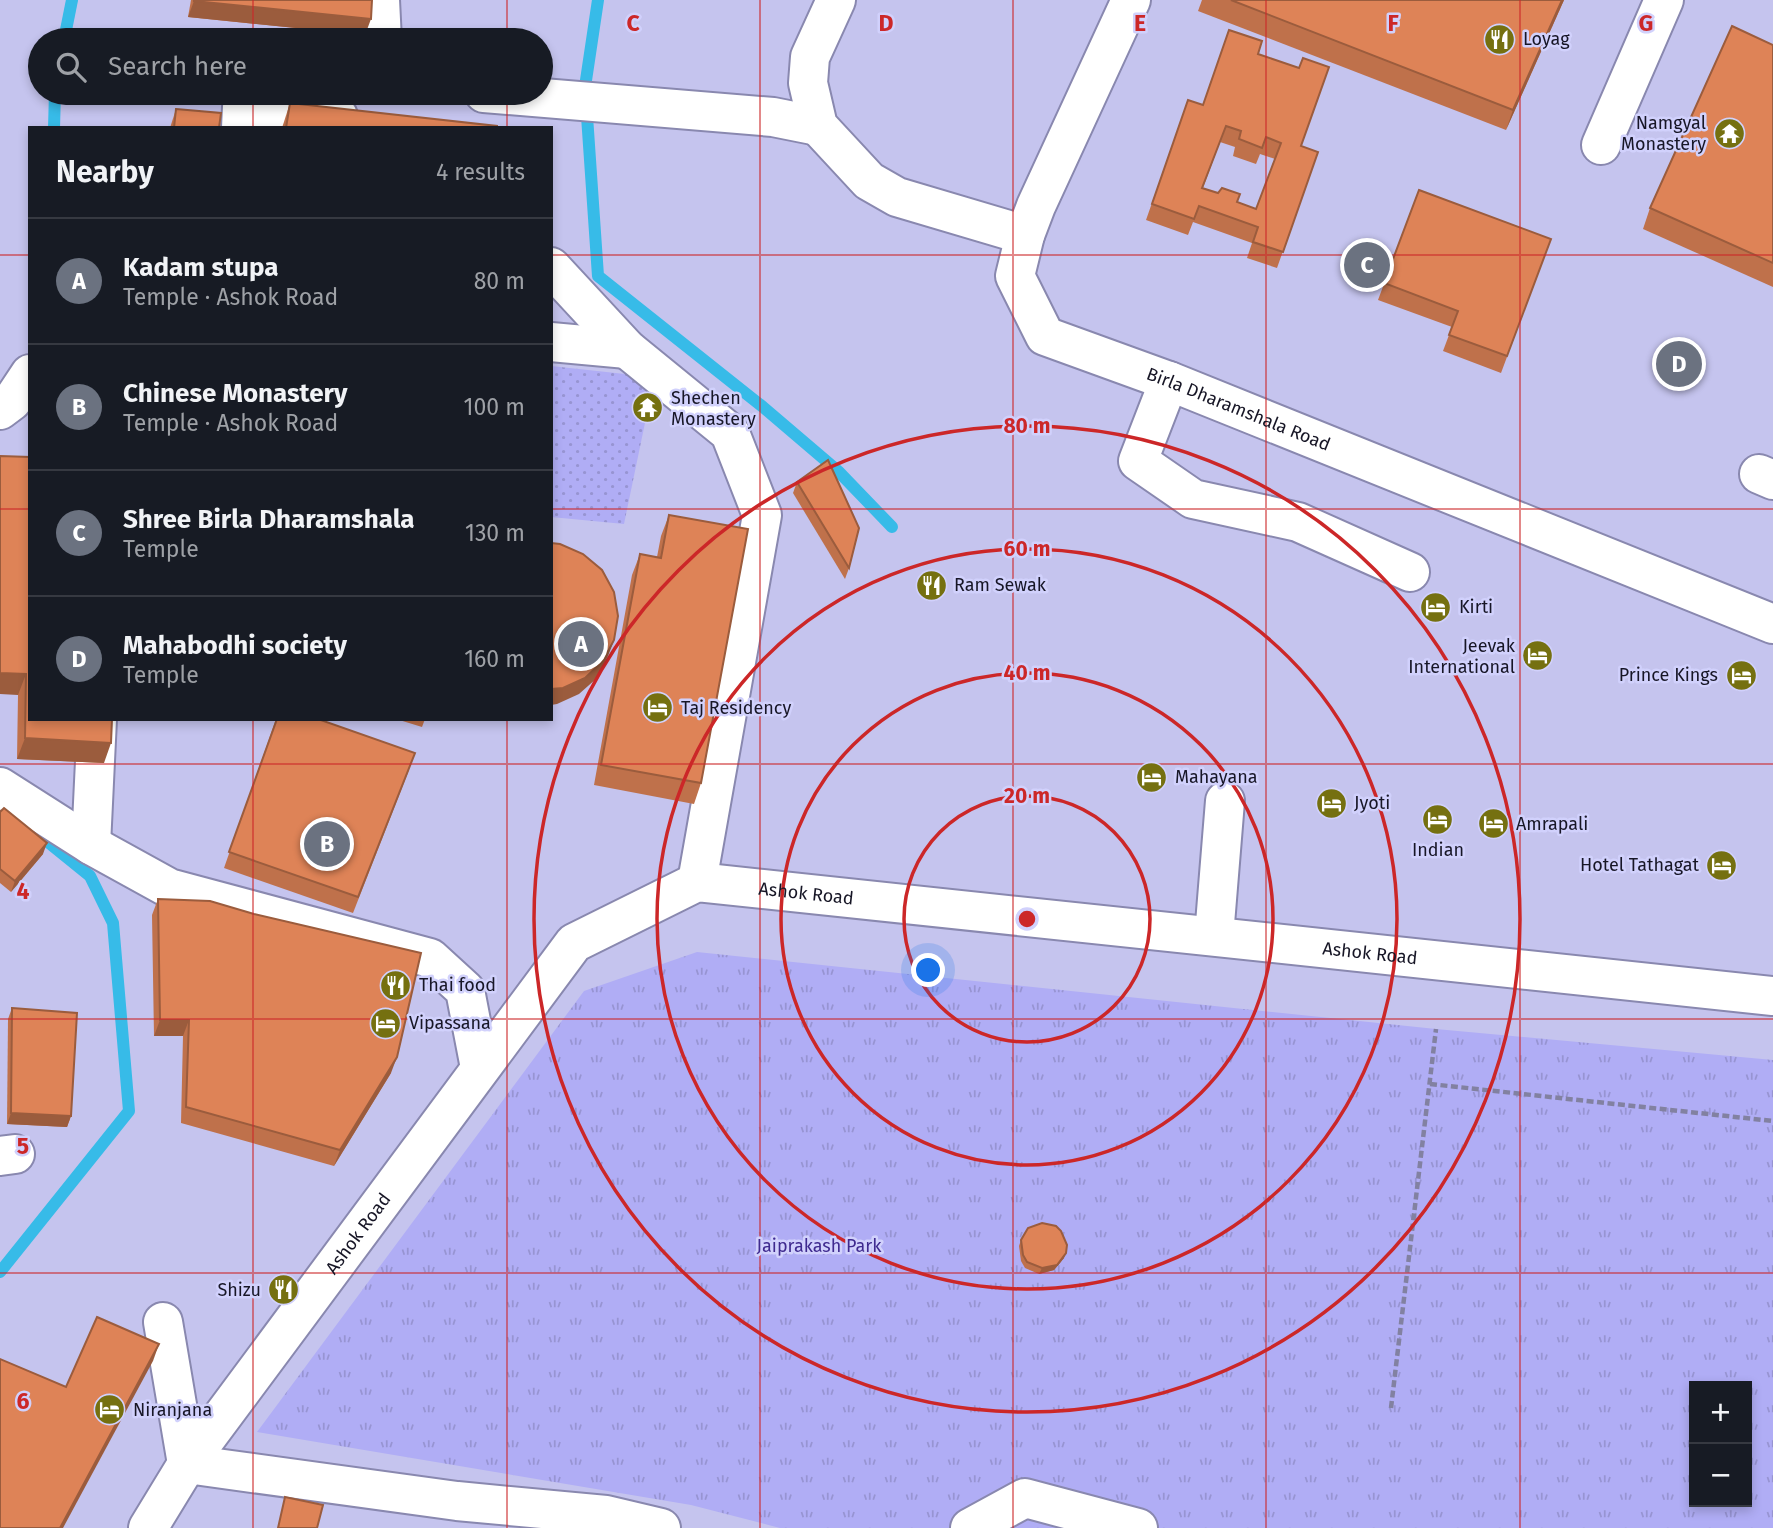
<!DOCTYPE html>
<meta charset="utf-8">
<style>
body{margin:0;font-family:"Fira Sans",sans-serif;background:#242831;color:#f1f3f6}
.controls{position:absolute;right:21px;bottom:21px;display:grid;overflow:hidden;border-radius:0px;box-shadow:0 4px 10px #0003}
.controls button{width:63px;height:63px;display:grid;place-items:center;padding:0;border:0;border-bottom:2px solid #363941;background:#171b24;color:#f1f3f6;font:35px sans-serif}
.you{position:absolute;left:929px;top:971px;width:24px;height:24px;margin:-18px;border:5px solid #fff;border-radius:50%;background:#1a73e8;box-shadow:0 0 0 10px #1a73e833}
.badge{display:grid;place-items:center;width:46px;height:46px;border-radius:50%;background:#b45309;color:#fff;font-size:23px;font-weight:700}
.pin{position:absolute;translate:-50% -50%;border:4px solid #fff;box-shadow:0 2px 7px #0006}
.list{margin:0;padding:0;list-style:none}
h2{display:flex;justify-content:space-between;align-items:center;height:91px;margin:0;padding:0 28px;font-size:30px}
h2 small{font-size:23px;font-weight:400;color:#9ea1a6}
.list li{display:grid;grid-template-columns:46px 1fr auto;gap:21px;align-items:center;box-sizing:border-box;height:126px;padding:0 28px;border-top:2px solid #363941}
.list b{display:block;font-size:26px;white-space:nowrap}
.list p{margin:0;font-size:23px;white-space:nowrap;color:#9ea1a6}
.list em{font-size:23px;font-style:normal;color:#9ea1a6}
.icon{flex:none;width:38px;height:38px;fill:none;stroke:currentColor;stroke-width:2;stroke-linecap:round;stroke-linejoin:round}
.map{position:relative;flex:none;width:1773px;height:1528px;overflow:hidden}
.search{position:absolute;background:#171b24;box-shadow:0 4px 10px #0003;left:28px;top:28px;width:525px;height:77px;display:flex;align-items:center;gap:18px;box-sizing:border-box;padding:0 24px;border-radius:38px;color:#9ea1a6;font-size:26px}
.panel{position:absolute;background:#171b24;box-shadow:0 4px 10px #0003;left:28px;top:126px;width:525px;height:595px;border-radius:0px}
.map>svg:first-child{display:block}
.grass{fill:url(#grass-dots)}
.park{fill:url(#park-tufts);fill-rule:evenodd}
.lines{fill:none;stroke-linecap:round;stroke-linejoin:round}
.stream{stroke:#37bbe8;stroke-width:12}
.minor-casing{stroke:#8988af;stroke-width:42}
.path{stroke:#8281a1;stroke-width:4.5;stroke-dasharray:7 3.5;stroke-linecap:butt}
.minor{stroke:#fff;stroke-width:38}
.wall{fill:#bf714b;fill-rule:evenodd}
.shaded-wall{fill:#9b5c3d}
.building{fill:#de8357;stroke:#9b5c3d;stroke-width:2;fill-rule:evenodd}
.grid{fill:none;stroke:#cc2728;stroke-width:2;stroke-opacity:0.55}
.ring{fill:none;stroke:#cc2728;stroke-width:3.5}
.labels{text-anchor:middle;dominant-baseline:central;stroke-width:5;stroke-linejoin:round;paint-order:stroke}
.poi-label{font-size:18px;fill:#171626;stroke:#d1d1fc;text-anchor:start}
.street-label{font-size:18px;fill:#171626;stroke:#d1d1fc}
.park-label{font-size:18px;fill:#3f2a8f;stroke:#d1d1fc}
.grid-label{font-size:23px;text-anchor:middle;font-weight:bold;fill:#cc2728;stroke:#d1d1fc;stroke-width:5;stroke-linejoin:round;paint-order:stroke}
.centre{fill:#cc2728;stroke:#d1d1fc;stroke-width:3.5}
.ring-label{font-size:21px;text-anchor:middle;font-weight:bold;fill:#cc2728;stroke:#d1d1fc;stroke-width:5;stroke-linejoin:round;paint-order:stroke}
</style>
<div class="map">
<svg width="1773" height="1528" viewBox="0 0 1773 1528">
<defs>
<pattern id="grass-dots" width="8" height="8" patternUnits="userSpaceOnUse" patternTransform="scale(1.75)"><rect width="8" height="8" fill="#b0adf5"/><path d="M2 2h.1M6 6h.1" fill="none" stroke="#9794d2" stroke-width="1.8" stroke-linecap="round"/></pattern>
<pattern id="park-tufts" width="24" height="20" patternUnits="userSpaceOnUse" patternTransform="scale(1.75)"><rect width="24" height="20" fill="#b0adf5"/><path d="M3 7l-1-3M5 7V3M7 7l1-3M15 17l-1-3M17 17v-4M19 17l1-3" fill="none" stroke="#9794d2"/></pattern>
</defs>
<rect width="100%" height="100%" fill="#c5c4ee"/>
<!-- grass -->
<path class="grass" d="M551 366 634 375 651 394 624 524 551 517Z"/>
<!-- park -->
<path class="park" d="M697 952 1436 1029 1773 1060V1528H780L691 1505 257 1432 584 991ZM1694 1386H1747V1502H1694Z"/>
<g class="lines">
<!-- stream -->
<g class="stream">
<path d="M598 0 585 87 598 276 763 407 838 471 892 527"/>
<path d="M64 40 72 0"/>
<path d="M54 128 55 93"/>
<path d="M0 1272 129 1111 113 923 90 876 27 825"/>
</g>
<defs>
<g id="minor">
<path d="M380 0 382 40"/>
<path d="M836 0 810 57 808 83 818 126 869 181 897 197 1025 235"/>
<path id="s1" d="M1131 0 1036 206 1025 235 1015 276 1045 336 1169 381 1773 624"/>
<path d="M484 93 773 117 818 126"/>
<path d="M241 128 242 107 338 116"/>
<path d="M1601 145 1664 0"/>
<path d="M551 267 627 349 730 433 762 515 697 882"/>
<path d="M551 342 627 349"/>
<path d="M1169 381 1138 461 1193 499 1298 522 1410 572"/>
<path d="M0 410 12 401 30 374"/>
<path d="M1759 474 1773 480"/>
<path d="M0 787 91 845 169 888 430 958 465 990 480 1068"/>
<path d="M91 845 97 719"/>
<path d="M1214 936 1225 801"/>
<path d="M0 1156 15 1154"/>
<path d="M163 1322 187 1464 457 1501 606 1515 661 1528"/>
<path id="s2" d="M148 1528 187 1464 574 943 697 882 1773 996"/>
<path d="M970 1528 1025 1498 1138 1528"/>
</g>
</defs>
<!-- minor casing -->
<use href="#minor" class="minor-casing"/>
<!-- path -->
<g class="path">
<path d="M1430 1084 1773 1121"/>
<path d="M1391 1408 1436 1029"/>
</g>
<!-- minor -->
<use href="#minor" class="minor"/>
</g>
<!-- wall -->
<g class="wall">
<path d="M191 0H372L365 35 188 17Z"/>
<path d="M1202 0H1564L1506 130 1198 11Z"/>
<path d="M1773 45V287L1643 229 1650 208Z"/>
<path d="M1258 54 1301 146 1318 152 1277 268 1247 258 1252 243 1193 222 1188 235 1146 220 1188 100 1203 105ZM1220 142 1235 147 1233 156 1256 164 1260 154 1275 159 1256 209 1203 188Z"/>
<path d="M290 103 497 128H282Z"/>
<path d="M176 109 219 128H170Z"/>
<path d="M1419 190 1551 239 1501 373 1443 351 1452 327 1378 300Z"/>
<path d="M0 456 104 763 17 759 18 695Z"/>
<path d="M797 482 849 568 845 579 793 493Z"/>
<path d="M669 515 701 783 694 804 594 785 632 575 640 554 657 557 661 536Z"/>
<path d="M276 719 409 770 353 913 224 868Z"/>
<path d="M396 719H425L422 727Z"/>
<path d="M0 812 43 854 11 892 0 883Z"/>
<path d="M158 899 391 1073 334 1166 181 1123 183 1036H154L152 915Z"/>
<path d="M12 1008 71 1116 67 1127 7 1124 8 1019Z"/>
<path d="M1021 1240 1064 1258 1054 1270 1039 1274 1025 1268 1021 1261 1019 1246Z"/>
</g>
<!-- shaded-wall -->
<g class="shaded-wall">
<path d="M1562 0H1564L1506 130 1513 110Z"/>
<path d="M194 1 371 19 365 35 188 17Z"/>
<path d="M614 640 608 656 597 678 579 694 557 704 551 705V689Z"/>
<path d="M0 673 26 674 18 695 0 694Z"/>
<path d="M25 738 111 743 104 763 17 759Z"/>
<path d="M47 843 43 854 11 892 15 881Z"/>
<path d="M160 1020H189L183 1036H154Z"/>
<path d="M397 1057 391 1073 334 1166 340 1150Z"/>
<path d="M11 1113 71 1116 67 1127 7 1124Z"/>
<path d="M1066 1253 1064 1258 1054 1270 1039 1274 1042 1268Z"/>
<path d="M159 1344 153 1361 63 1528H60Z"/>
</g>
<!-- building -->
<g class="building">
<path d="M194 0H372L371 19 194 1Z"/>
<path d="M1231 0H1562L1513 110Z"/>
<path d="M1732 26 1773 45V263L1650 208Z"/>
<path d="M1229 30 1262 41 1258 54 1299 68 1303 58 1329 67 1301 146 1318 152 1283 252 1253 242 1258 227 1199 206 1194 219 1152 204 1188 100 1203 105ZM1226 126 1241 131 1239 139 1262 148 1266 137 1281 143 1256 209 1237 202 1240 194 1222 188 1218 193 1202 188Z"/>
<path d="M290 103 497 126V128H286Z"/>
<path d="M176 109 221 113 219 128H174Z"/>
<path d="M1419 190 1551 239 1507 356 1449 335 1458 311 1384 283Z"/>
<path d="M0 456 30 457V719H112L111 743 25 738 26 674 0 673Z"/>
<path d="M828 460 859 528 849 568 797 482Z"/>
<path d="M669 515 748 529 701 783 601 765 640 554 661 558Z"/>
<path d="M551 543 560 544 583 554 602 570 614 592 618 616 614 640 603 661 585 678 563 688 551 689Z"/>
<path d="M277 719H318L415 753 358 897 229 852Z"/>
<path d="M4 808 47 843 15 881 0 869V812Z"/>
<path d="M158 899 210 901 254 914 421 953 397 1057 340 1150 186 1107 189 1020H160Z"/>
<path d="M12 1008 77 1013 71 1116 11 1113Z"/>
<path d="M1042 1223 1056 1226 1061 1231 1067 1245 1066 1253 1057 1265 1042 1268 1027 1262 1023 1255 1021 1240 1028 1228Z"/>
<path d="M97 1317 159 1344 60 1528H0V1359L66 1387Z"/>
<path d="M285 1497 323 1505 317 1528H278Z"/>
</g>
<!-- grid -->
<path class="grid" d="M253 0V40M507 0V40M760 0V1528M1013 0V1528M1266 0V1528M1520 0V1528M253 93V128M507 93V128M0 255H30M551 255H1773M0 509H30M551 509H1773M253 719V1528M507 719V1528M0 764H1773M0 1019H1773M0 1273H1773"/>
<!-- distance rings -->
<g class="ring">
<circle cx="1027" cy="919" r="123"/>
<circle cx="1027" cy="919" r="246"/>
<circle cx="1027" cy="919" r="370"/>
<circle cx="1027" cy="919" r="493"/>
</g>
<!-- icons -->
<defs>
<symbol id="restaurant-disc" viewBox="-11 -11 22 22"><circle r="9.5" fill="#757010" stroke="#d1d1fc"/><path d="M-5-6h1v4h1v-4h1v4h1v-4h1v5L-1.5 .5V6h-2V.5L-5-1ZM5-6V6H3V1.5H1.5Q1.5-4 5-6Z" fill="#fff"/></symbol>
<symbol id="temple-disc" viewBox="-11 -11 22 22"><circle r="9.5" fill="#757010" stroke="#d1d1fc"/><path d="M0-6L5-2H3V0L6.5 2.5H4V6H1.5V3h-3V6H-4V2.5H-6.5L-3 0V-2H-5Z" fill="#fff"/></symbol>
<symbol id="hotel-disc" viewBox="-11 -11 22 22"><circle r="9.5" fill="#757010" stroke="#d1d1fc"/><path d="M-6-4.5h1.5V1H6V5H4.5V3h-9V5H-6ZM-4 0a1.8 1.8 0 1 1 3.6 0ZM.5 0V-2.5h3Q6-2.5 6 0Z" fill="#fff"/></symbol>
</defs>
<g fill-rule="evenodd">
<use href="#restaurant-disc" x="1482" y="22" width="35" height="35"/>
<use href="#temple-disc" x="1712" y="116" width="35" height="35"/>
<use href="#temple-disc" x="630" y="390" width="35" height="35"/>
<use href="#restaurant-disc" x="914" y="568" width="35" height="35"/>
<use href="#hotel-disc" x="1418" y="590" width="35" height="35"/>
<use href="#hotel-disc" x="1520" y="638" width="35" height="35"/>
<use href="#hotel-disc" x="1724" y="658" width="35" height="35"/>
<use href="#hotel-disc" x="640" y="690" width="35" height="35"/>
<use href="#hotel-disc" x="1134" y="760" width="35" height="35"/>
<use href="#hotel-disc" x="1314" y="786" width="35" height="35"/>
<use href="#hotel-disc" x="1420" y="802" width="35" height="35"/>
<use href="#hotel-disc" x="1476" y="806" width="35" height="35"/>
<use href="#hotel-disc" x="1704" y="848" width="35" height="35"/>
<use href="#restaurant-disc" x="378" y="968" width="35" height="35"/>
<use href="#hotel-disc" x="368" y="1006" width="35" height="35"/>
<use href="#restaurant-disc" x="266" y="1272" width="35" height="35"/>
<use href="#hotel-disc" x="92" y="1392" width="35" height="35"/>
</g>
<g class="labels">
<!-- poi labels -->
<g class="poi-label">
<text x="1523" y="39">Loyag</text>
<text x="1706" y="123" text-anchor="end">Namgyal<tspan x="1706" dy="21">Monastery</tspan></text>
<text x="671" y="398">Shechen<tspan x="671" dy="21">Monastery</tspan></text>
<text x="954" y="585">Ram Sewak</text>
<text x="1459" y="607">Kirti</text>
<text x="1515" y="646" text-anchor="end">Jeevak<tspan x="1515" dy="21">International</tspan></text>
<text x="1718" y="675" text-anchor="end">Prince Kings</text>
<text x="681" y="708">Taj Residency</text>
<text x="1175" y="777">Mahayana</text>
<text x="1354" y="803">Jyoti</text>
<text x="1516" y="824">Amrapali</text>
<text x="1438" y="850" text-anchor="middle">Indian</text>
<text x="1699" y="865" text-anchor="end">Hotel Tathagat</text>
<text x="419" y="985">Thai food</text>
<text x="409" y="1023">Vipassana</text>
<text x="261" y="1290" text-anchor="end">Shizu</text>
<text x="133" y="1410">Niranjana</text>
</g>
<!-- street labels -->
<g class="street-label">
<text stroke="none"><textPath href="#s1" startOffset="574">Birla Dharamshala Road</textPath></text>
<text stroke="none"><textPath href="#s2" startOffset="971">Ashok Road</textPath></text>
<text stroke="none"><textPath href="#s2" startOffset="1538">Ashok Road</textPath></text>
<text stroke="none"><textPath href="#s2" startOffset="362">Ashok Road</textPath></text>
</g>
<!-- park labels -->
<g class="park-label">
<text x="819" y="1246">Jaiprakash Park</text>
</g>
</g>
<g class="grid-label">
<text x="633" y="31">C</text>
<text x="886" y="31">D</text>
<text x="1140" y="31">E</text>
<text x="1393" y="31">F</text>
<text x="1646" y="31">G</text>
<text x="23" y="899">4</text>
<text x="23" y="1154">5</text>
<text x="23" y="1409">6</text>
</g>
<circle cx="1027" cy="919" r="10" class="centre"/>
<g class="ring-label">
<text x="1027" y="433">80 m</text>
<text x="1027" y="556">60 m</text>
<text x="1027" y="680">40 m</text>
<text x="1027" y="803">20 m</text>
</g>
</svg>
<div class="controls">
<button>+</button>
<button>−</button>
</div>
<div class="you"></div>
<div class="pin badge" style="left:581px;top:644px;background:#6b7280">A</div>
<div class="pin badge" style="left:327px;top:844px;background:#6b7280">B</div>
<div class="pin badge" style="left:1367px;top:265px;background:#6b7280">C</div>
<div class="pin badge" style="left:1679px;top:364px;background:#6b7280">D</div>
<div class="search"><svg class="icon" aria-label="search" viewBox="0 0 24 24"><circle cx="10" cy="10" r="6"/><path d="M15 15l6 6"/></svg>Search here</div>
<section class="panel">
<h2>Nearby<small>4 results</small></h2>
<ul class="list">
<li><span class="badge" style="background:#6b7280">A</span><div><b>Kadam stupa</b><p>Temple · Ashok Road</p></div><em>80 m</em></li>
<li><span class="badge" style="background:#6b7280">B</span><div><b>Chinese Monastery</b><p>Temple · Ashok Road</p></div><em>100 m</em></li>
<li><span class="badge" style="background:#6b7280">C</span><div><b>Shree Birla Dharamshala</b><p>Temple</p></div><em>130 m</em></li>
<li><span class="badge" style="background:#6b7280">D</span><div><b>Mahabodhi society</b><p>Temple</p></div><em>160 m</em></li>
</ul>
</section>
</div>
